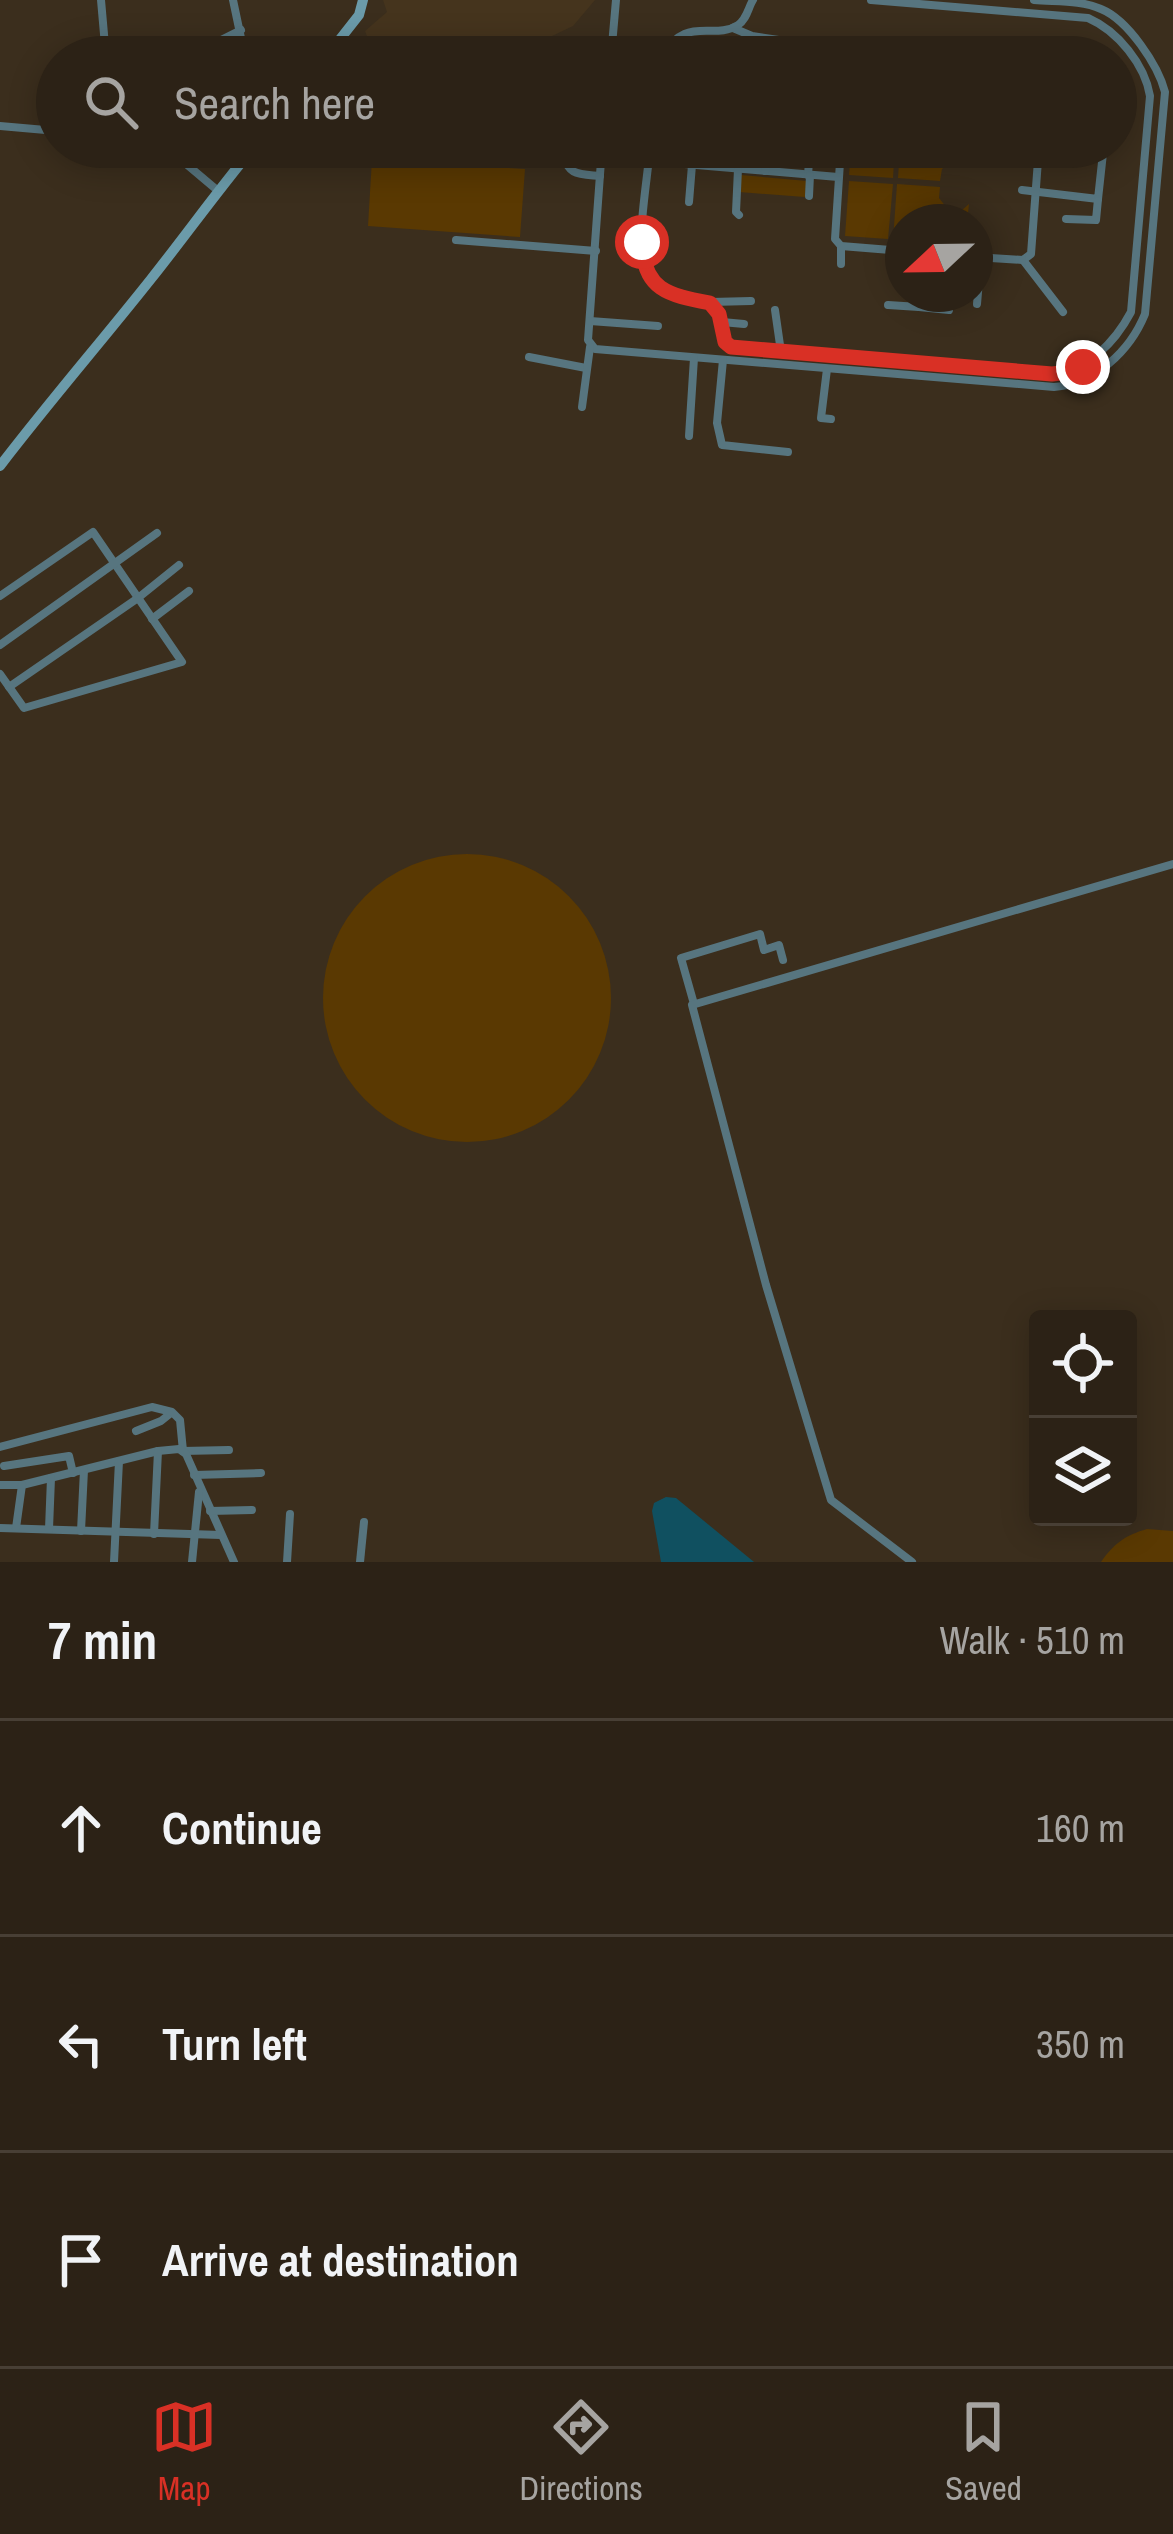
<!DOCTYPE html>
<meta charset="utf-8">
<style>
body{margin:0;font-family:"Archivo Narrow",sans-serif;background:#342a1f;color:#f1f3f6}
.controls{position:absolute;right:36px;bottom:36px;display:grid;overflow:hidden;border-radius:12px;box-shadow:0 6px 30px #0003}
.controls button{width:108px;height:108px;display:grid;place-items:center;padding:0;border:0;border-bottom:3px solid #483f35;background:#2c2216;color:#f1f3f6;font:60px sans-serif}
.compass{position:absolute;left:885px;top:204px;width:108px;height:108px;border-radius:50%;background:#2c2216;box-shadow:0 6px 30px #0003;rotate:248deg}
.stop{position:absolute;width:36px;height:36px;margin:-27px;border:9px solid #d93025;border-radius:50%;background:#fff}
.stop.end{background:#d93025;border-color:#fff;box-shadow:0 3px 12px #0008}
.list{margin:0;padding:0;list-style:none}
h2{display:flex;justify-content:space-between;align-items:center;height:156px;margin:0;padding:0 48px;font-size:51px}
h2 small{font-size:39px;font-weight:400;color:#a6a4a1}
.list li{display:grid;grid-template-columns:78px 1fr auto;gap:36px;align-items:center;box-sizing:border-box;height:216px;padding:0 48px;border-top:3px solid #483f35}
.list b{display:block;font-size:45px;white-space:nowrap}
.list em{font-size:39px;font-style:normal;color:#a6a4a1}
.icon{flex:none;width:66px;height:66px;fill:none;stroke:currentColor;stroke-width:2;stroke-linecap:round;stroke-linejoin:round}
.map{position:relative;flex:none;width:1173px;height:1562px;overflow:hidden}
.search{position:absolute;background:#2c2216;box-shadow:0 6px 30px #0003;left:36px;right:36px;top:36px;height:132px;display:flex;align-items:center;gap:30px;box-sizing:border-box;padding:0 42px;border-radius:66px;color:#a6a4a1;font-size:45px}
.sheet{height:804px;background:#2c2216}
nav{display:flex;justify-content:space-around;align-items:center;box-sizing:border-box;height:168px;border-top:3px solid #483f35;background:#2c2216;font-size:33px;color:#a6a4a1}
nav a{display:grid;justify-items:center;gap:6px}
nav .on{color:#d93025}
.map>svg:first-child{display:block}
.built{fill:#45341d}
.green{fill:#5a3902}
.water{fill:#105060}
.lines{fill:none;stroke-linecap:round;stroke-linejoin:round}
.street{stroke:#57757f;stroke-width:8}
.secondary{stroke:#6b9baa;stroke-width:10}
.route{stroke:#d93025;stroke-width:15}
</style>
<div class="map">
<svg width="1173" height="1562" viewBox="0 0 1173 1562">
<rect width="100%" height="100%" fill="#3b2e1d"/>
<!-- built -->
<path class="built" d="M383 0H595L573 26 508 57H375L365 31 387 12Z"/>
<!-- green -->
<g class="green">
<path d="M701 147 764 148 763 164 700 159Z"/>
<path d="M851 147H895L893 178 849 175Z"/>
<path d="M900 147H974L972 167 958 154 942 169 940 181 898 178Z"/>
<path d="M372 159 525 169 520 237 368 226Z"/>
<path d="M741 175 807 181 805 197 739 192Z"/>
<path d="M849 181 893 184 888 239 845 236Z"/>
<path d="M897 184 940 187 939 198 954 217 969 204 967 222H903V241L893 240Z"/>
<circle cx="467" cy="998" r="144"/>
<path d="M1147 1529 1173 1531V1562H1101C1114 1543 1126 1535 1147 1529Z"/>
</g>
<!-- water -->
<path class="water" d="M666 1497 676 1498 754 1562H661L652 1511 654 1503Z"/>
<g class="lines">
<!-- street -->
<g class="street">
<path d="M101 0 106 57"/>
<path d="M233 0 245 57"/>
<path d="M733 28 752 36 799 43"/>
<path d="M187 57 241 30"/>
<path d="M611 57 616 0"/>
<path d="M662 57C685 14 713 41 738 25 747 19 748 8 753 0"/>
<path d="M773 57 775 40"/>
<path d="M0 126 57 131"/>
<path d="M166 147 217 190"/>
<path d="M477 147 561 153"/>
<path d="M566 147 561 153C570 176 577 174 600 176"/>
<path d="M602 147 588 340 595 349 1054 387C1095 384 1130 351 1145 314L1165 92C1158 65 1128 20 1101 9 1081 0 1056 2 1034 0"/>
<path d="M650 147C648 176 637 235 643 261 646 276 659 290 673 296 684 300 698 301 710 303L719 314 725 342 731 347 1052 373C1088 371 1115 342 1131 312L1150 96C1145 65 1118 31 1088 18L871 0"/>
<path d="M841 147 835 239 841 246 903 251"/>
<path d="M602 157 838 177"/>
<path d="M317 164 322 147"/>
<path d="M696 165 698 147"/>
<path d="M738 169 736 212 739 215"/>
<path d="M765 171 768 147"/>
<path d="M808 175 810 147"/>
<path d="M1022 190 1098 199 1103 153"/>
<path d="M809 196 810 175"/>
<path d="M689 202 692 165"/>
<path d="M1066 219 1096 220 1098 199"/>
<path d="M456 240 596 251"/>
<path d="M975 257 1023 260 1031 254 1039 147"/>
<path d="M1023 260 1063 312"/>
<path d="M841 264V246"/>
<path d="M711 302 751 301"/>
<path d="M977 304 981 257"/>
<path d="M888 305 919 307 920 294"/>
<path d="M919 307 949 310"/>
<path d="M775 310 781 352"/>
<path d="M590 321 658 326"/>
<path d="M722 322 744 324"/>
<path d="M529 357 586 368"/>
<path d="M723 360 717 423 722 445 788 452"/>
<path d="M827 369 821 418 831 419"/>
<path d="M582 407 590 347"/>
<path d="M689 436 694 358"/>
<path d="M0 596 93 532 182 662 24 708 0 674"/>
<path d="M152 619 189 591"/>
<path d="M0 645 157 533"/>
<path d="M9 687 138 598 179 565"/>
<path d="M694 1004 681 958 760 934 764 950 779 945 783 960"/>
<path d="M136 1431 161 1421 171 1413"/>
<path d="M0 1447 152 1407 172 1412 180 1420 183 1451 229 1450"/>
<path d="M4 1466 69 1456 73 1473"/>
<path d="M194 1475 261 1473"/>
<path d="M0 1485H22L158 1451 179 1449 186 1454 234 1562"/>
<path d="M210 1511 252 1510"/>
<path d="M0 1528 221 1535"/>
<path d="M16 1528 22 1485"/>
<path d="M49 1529 51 1478"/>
<path d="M81 1531 84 1470"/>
<path d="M154 1534 158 1451"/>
<path d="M114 1562 119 1461"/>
<path d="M192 1562 199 1492"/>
<path d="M287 1562 290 1514"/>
<path d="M360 1562 364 1522"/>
<path d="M912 1562 831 1500 766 1285 692 1005 1173 864"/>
</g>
<!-- secondary -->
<g class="secondary">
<path d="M326 57 359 15 363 0"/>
<path d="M0 466C49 402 101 342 151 279 186 235 218 190 254 147"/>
</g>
</g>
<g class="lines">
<!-- route -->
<path class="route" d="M642 242C643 290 668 295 710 303L719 314 725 342 731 347 1052 374 1070 372 1083 367"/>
</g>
</svg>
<div class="controls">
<button><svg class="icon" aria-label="locate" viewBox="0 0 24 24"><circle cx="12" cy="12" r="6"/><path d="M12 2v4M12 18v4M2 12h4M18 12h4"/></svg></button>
<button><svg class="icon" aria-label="layers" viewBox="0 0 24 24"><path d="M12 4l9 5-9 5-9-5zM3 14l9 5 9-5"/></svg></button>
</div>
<svg class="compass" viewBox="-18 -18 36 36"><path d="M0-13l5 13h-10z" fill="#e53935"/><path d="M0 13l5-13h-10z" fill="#a6a4a1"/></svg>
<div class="stop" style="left:642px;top:242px"></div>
<div class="stop end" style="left:1083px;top:367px"></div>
<div class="search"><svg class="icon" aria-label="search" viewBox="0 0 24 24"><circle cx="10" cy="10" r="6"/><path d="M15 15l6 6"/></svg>Search here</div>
</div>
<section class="sheet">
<h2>7 min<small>Walk · 510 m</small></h2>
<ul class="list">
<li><svg class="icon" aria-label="ahead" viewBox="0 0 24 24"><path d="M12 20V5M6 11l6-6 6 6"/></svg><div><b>Continue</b></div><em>160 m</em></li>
<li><svg class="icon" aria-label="left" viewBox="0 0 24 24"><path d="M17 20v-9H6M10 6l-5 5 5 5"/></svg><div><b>Turn left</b></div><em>350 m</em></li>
<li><svg class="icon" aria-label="arrive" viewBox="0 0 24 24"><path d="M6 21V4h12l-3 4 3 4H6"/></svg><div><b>Arrive at destination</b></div></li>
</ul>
</section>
<nav>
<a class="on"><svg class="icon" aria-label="map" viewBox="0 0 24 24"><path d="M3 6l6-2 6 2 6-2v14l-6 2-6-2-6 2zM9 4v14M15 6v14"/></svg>Map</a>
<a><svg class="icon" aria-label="directions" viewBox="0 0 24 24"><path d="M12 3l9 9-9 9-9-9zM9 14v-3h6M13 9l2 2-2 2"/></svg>Directions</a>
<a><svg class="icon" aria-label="saved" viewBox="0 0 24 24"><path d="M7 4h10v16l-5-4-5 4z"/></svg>Saved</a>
</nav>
